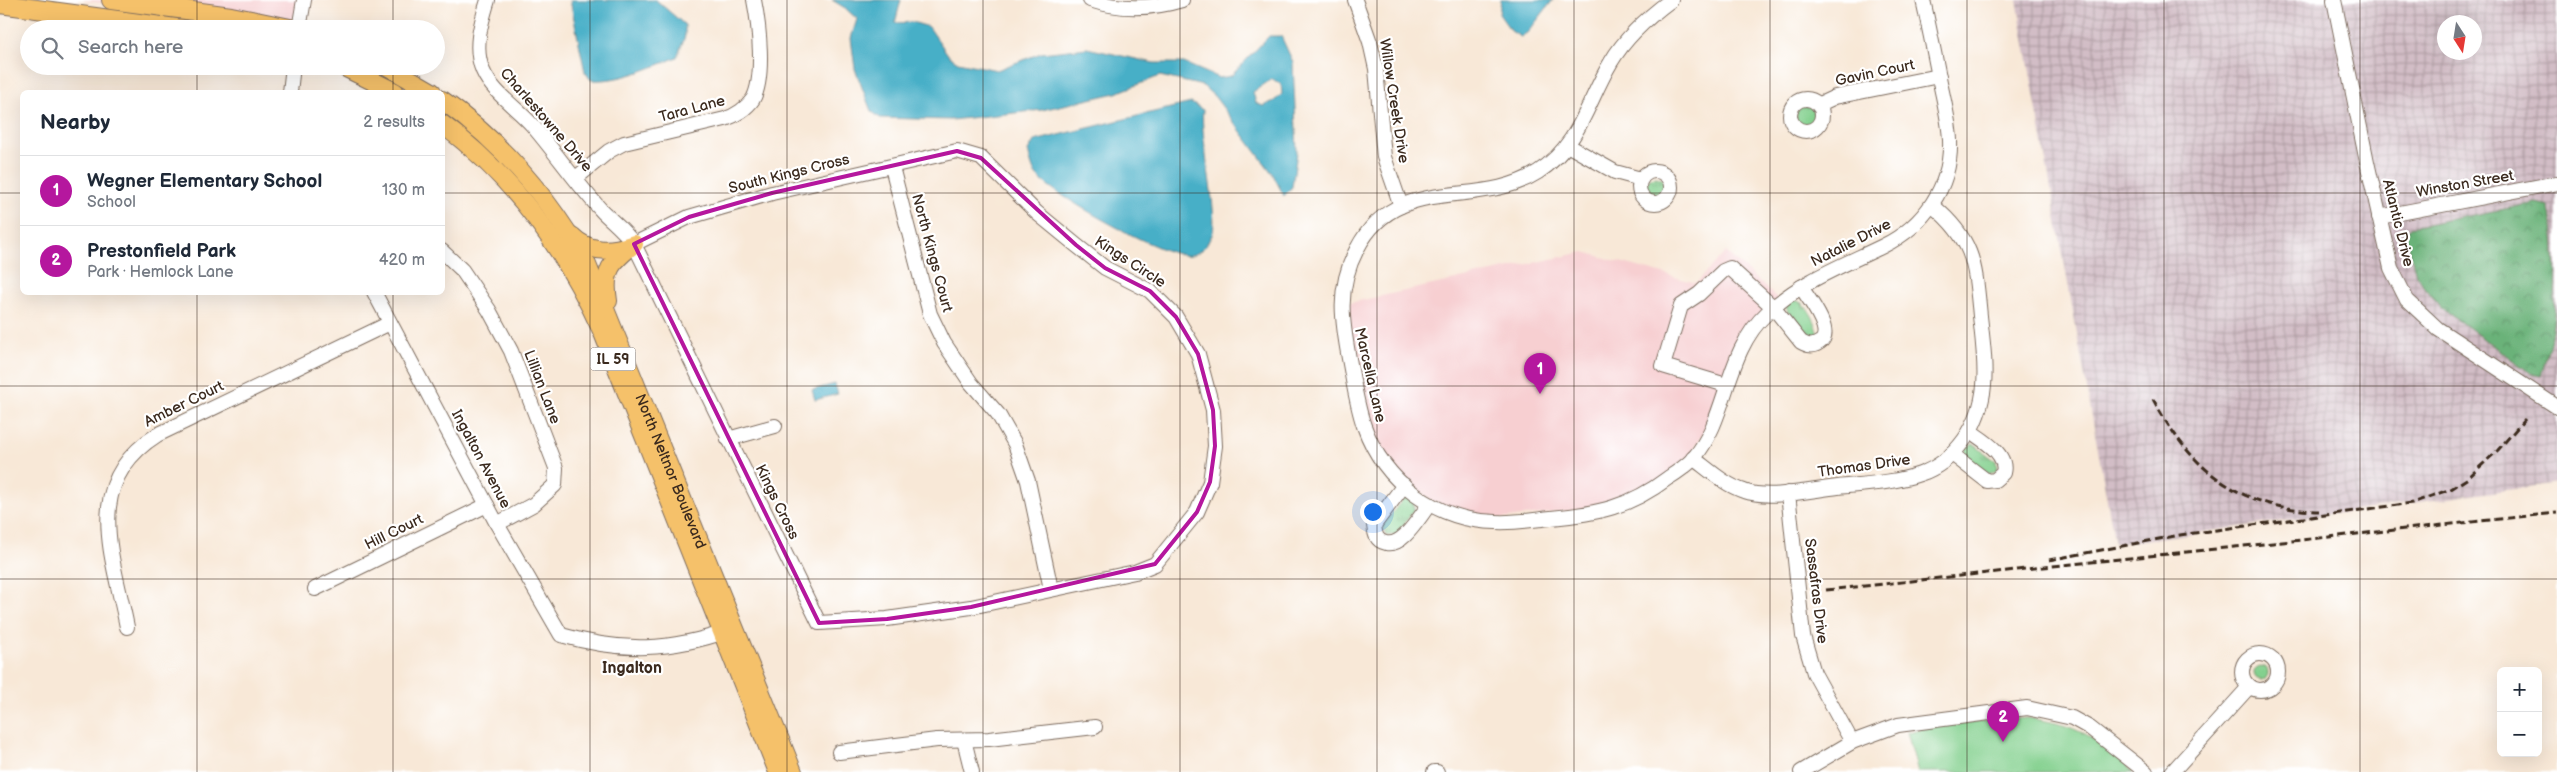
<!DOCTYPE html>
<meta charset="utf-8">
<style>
body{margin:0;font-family:"Balsamiq Sans",sans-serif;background:#f2f2f3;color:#1f2937}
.controls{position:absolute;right:15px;bottom:15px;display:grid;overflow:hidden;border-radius:8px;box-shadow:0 5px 20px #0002}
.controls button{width:45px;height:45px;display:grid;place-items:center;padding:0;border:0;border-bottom:1px solid #e0e1e3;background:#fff;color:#1f2937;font:25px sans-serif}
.compass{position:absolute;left:2437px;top:15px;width:45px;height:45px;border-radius:50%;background:#fff;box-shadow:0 5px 20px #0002;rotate:168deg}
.you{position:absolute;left:1372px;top:511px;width:18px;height:18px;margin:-12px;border:4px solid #fff;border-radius:50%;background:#1a73e8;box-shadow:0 0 0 8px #1a73e833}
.badge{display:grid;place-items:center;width:32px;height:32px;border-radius:50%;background:#b5179e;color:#fff;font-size:16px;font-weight:700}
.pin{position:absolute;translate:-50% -41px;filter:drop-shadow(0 1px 2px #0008)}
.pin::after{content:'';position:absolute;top:26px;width:18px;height:15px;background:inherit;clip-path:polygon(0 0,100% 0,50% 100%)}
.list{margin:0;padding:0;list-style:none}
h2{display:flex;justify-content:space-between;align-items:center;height:65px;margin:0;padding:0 20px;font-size:21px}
h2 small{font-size:16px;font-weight:400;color:#747a83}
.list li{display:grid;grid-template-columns:32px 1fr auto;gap:15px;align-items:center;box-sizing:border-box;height:70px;padding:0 20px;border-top:1px solid #e0e1e3}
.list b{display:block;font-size:19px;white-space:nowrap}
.list p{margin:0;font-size:16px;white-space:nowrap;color:#747a83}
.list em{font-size:16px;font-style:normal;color:#747a83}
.icon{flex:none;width:28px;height:28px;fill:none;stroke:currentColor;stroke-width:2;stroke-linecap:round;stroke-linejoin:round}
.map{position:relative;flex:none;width:2557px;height:772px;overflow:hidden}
.search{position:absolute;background:#fff;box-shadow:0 5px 20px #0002;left:20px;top:20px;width:425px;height:55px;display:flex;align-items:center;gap:12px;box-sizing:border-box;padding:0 18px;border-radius:28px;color:#747a83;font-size:19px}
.panel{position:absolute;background:#fff;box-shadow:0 5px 20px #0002;left:20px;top:90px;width:425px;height:205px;border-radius:8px}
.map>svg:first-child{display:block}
.built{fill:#f7cfd1}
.industrial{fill:url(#industrial-grid);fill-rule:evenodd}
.grass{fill:url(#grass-tufts);stroke:#5f7d56}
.forest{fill:url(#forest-crowns);stroke:#526e4c}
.park{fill:#83d08e;stroke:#5f7d56}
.water{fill:#47afc7;stroke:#416c72;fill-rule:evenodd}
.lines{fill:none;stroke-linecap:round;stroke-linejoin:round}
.minor-casing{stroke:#7d6c5f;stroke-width:16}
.major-casing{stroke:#7d6c5f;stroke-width:20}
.minor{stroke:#fff;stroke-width:14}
.major{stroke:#f5c16b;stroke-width:18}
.rail{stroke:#3b2a1e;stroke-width:3;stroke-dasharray:8 4;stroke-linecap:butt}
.marked{fill:none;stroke:#b5179e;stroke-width:4;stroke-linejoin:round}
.grid{fill:none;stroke:#3b2a1e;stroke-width:1;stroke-opacity:0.55}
.labels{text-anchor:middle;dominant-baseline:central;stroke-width:4.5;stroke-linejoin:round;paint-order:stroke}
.shield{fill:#fff;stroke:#766a62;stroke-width:1}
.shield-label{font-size:14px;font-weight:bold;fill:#3b2a1e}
.street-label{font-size:15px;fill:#3b2a1e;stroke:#fff}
.neighbourhood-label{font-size:16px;font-weight:bold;fill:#3b2a1e;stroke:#fff}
</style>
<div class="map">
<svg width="2557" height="772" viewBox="0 0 2557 772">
<defs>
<pattern id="industrial-grid" width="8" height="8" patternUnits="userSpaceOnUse" patternTransform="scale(1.25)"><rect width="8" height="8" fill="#d2bdc6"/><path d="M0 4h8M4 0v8" fill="none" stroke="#ac9aa0"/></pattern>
<pattern id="grass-tufts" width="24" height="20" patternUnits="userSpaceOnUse" patternTransform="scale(1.25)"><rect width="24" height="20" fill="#83d08e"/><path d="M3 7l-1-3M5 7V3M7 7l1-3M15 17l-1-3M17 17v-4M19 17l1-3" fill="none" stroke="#6ca973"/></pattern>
<pattern id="forest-crowns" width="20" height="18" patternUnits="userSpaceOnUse" patternTransform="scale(1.25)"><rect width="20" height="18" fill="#6ab279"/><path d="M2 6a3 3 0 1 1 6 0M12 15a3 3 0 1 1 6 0" fill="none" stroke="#589163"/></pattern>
</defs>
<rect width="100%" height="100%" fill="#fff"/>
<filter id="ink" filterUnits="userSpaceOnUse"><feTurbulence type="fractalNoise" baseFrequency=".02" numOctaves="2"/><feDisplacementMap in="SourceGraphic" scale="10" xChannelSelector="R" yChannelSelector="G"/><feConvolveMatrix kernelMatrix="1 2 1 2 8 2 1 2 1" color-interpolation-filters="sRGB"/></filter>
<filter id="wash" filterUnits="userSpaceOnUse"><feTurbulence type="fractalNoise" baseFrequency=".0096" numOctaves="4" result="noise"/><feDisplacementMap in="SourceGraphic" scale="20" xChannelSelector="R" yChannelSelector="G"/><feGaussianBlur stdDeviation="1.12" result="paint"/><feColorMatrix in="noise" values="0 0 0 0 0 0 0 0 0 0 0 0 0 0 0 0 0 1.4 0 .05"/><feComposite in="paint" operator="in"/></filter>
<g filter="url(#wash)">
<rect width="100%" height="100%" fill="#f8e8d7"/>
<!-- built -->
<g class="built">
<path d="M82 0H304L294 29Z"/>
<path d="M1584 252 1696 283 1726 252 1778 299 1768 307 1716 411 1690 456 1665 478 1610 506 1500 519 1466 514 1432 502 1385 461 1365 420 1345 304Z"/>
</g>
<!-- industrial -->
<path class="industrial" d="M2017 0H2557V483L2115 544ZM2444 22H2474V52H2444Z"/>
<!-- grass -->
<g class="grass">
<circle cx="1806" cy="116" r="10"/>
<circle cx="1656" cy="187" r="10"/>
<path d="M1792 300C1806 299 1818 324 1818 335L1814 338C1803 339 1787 316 1786 305Z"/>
<path d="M1973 444 1996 461 1997 470 1989 474 1967 459 1965 449Z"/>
<path d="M1404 498H1410L1414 501V510L1397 534 1386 536 1382 526Z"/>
<circle cx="2261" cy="673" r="7"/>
</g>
<!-- forest -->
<path class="forest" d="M2536 203 2549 206C2557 230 2557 304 2552 330 2550 345 2545 361 2541 376L2532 374 2441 308 2416 275 2405 232 2411 227Z"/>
<!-- park -->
<path class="park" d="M2027 718C2079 724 2095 738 2133 772H1918L1907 732 1934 726Z"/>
<!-- water -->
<g class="water">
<path d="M570 0H656L685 25V36L677 57C652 68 618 82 591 80L585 72Z"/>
<path d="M832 0H901L895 23 912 22 929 27 949 56 958 62 997 70 1041 53 1087 48 1154 63H1184L1219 78 1231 76 1269 36H1281L1293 62 1297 152 1292 187 1284 196 1272 173 1215 97 1203 86 1160 76 1116 93 1042 110 951 120 880 118 871 111 855 69 851 38 857 19 845 8ZM1272 79 1281 84 1282 94 1274 101 1263 106 1256 103 1253 92Z"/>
<path d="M1501 0H1553L1528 32 1521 37 1511 31 1499 14Z"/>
<path d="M1191 103 1203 110C1199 135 1220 220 1212 235 1207 244 1202 253 1191 255 1169 261 1054 195 1037 176 1032 170 1030 158 1028 151L1034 141Z"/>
<path d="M835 384 838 394 815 400 812 390Z"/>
</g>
</g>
<g filter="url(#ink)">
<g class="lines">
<defs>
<g id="minor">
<path d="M488 0C481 23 473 48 483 71 492 92 517 108 532 125 556 153 577 184 602 211 613 222 625 231 634 244L819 623 887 619 971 607 1135 572 1155 564 1197 512 1210 482 1215 446 1213 410 1198 354 1176 317 1150 291 1105 268 1076 245 1037 213 981 158 957 151 772 193 689 217 634 244"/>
<path d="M1090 0C1120 10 1152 9 1182 0"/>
<path d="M1355 0 1370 42 1376 69 1384 157 1401 206"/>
<path d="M1671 0C1648 17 1625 38 1611 62 1587 102 1580 145 1538 172 1478 211 1397 171 1357 249 1336 289 1342 322 1350 364 1354 385 1357 406 1364 426 1384 482 1436 521 1496 522 1514 523 1532 520 1551 518 1597 514 1630 507 1668 478 1676 473 1686 466 1693 459 1729 417 1724 353 1767 313 1801 281 1842 266 1883 246 1924 226 1952 186 1950 140 1949 119 1943 98 1939 77 1934 52 1929 26 1923 0"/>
<path d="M2334 0 2367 162 2391 268 2407 300 2438 329 2557 407"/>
<path d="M299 29 304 0"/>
<path d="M290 92 293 66"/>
<circle cx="1806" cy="115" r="16"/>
<path d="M1818 105 1835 97 1939 76"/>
<path d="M1569 146 1615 172 1641 179"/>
<path d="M892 167 930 314 944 343 971 383 998 414 1015 444 1028 481 1051 589"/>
<circle cx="1655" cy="187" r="16"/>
<path d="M576 178 609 151 624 143 725 119C735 116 747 108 753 99 765 77 759 25 754 0"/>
<path d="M2379 217 2557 183"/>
<path d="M442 251 462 270 489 310 511 351 556 468 555 485 534 504 497 524"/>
<path d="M374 292 497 524 561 635C623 653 670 651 731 630"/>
<path d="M1726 385 1663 366 1681 306 1699 294 1723 271 1730 268 1773 307 1801 342C1808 346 1813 347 1820 342 1835 332 1808 298 1801 287"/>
<path d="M728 439 775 426"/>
<path d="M1952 454 1987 481 1995 480 2003 473C2008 454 1984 441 1970 431"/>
<path d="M1693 458C1709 470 1725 485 1744 491 1769 500 1811 490 1838 487 1865 484 1894 483 1920 474 1938 468 1953 455 1964 440 1992 400 1985 362 1980 316 1975 265 1975 241 1933 206"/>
<path d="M1404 485 1374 525C1375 534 1376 541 1386 543 1403 547 1419 517 1429 505"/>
<path d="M1788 493 1803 636 1814 673 1852 742"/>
<path d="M315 589 487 505"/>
<path d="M127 627C113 555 81 483 157 435L390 323"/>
<circle cx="2260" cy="672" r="18"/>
<path d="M964 740 972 772"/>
<path d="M839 752 937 740 989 739 1095 727"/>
<path d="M1434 772H1437"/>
<path d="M1801 772 1852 742 1898 725 2027 708 2072 718 2090 728 2146 772"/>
<path d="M2172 772 2249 687"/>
</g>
<g id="major">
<path d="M111 0 231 16 295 29"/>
<path d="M0 4 183 29"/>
<path d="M342 66 395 92"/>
<path d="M387 66 432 92"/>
<path id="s1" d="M442 100C504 144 550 199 587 265L793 772"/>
<path d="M442 124C515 178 566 251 603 333L778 772"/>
<path d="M572 236C589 253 610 252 631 245"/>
<path d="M608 301C603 270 611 262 634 244"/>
</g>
</defs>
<!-- minor casing -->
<use href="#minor" class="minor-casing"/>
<!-- major casing -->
<use href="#major" class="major-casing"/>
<!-- minor -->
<use href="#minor" class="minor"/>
<!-- major -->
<use href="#major" class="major"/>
<!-- rail -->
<g class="rail">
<path d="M2153 399C2190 468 2238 509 2319 511"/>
<path d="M2049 560 2180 535 2412 503 2451 489 2468 478 2498 450 2525 419"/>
<path d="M1826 590 2557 513"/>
</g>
</g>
</g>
<!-- marked area -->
<path class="marked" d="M957 151 981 158 1076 245 1105 268 1150 291 1176 317 1198 354 1213 410 1215 446 1210 482 1197 512 1155 564 971 607 887 619 819 623 634 244 689 217 772 193Z"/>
<!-- grid -->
<path class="grid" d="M197 0V29M393 0V29M590 0V772M787 0V772M983 0V772M1180 0V772M1377 0V772M1574 0V772M1770 0V772M1967 0V772M2164 0V772M2360 0V772M197 66V92M393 66V92M0 193H22M442 193H2557M197 292V772M393 292V772M0 386H2557M0 579H2557"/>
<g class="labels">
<!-- shield labels -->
<rect class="shield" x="590.5" y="347.5" width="45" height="23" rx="4"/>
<g class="shield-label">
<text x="613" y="359">IL 59</text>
</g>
<!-- street labels -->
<g class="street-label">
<text transform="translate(1875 73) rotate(-12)">Gavin Court</text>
<text transform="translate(1394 101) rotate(81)">Willow Creek Drive</text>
<text transform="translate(692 109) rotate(-15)">Tara Lane</text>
<text transform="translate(546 120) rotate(49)">Charlestowne Drive</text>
<text transform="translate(789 174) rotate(-14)">South Kings Cross</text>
<text transform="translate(2465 184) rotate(-10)">Winston Street</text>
<text transform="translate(2398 223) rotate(76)">Atlantic Drive</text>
<text transform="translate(1851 243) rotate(-27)">Natalie Drive</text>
<text transform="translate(932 253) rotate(75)">North Kings Court</text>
<text transform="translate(1130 262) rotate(33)">Kings Circle</text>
<text transform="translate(1370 375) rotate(77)">Marcella Lane</text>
<text transform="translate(542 387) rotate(69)">Lillian Lane</text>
<text transform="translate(184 404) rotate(-26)">Amber Court</text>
<text transform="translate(481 459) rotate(62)">Ingalton Avenue</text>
<text transform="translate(1864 466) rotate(-8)">Thomas Drive</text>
<text stroke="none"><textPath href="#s1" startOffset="444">North Neltnor Boulevard</textPath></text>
<text transform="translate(777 502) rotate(64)">Kings Cross</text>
<text transform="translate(394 532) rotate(-26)">Hill Court</text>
<text transform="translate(1816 591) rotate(83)">Sassafras Drive</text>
</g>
<!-- neighbourhood labels -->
<g class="neighbourhood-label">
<text x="632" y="668">Ingalton</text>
</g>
</g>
</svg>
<div class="controls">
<button>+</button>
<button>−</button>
</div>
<svg class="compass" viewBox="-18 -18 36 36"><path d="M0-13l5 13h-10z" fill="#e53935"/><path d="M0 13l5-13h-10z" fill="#747a83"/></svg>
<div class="you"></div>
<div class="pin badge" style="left:1540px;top:394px">1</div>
<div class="pin badge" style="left:2003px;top:742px">2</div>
<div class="search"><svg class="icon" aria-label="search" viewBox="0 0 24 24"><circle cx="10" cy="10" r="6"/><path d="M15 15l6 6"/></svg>Search here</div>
<section class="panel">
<h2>Nearby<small>2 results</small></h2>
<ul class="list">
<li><span class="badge">1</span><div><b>Wegner Elementary School</b><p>School</p></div><em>130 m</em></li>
<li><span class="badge">2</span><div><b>Prestonfield Park</b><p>Park · Hemlock Lane</p></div><em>420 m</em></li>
</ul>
</section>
</div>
